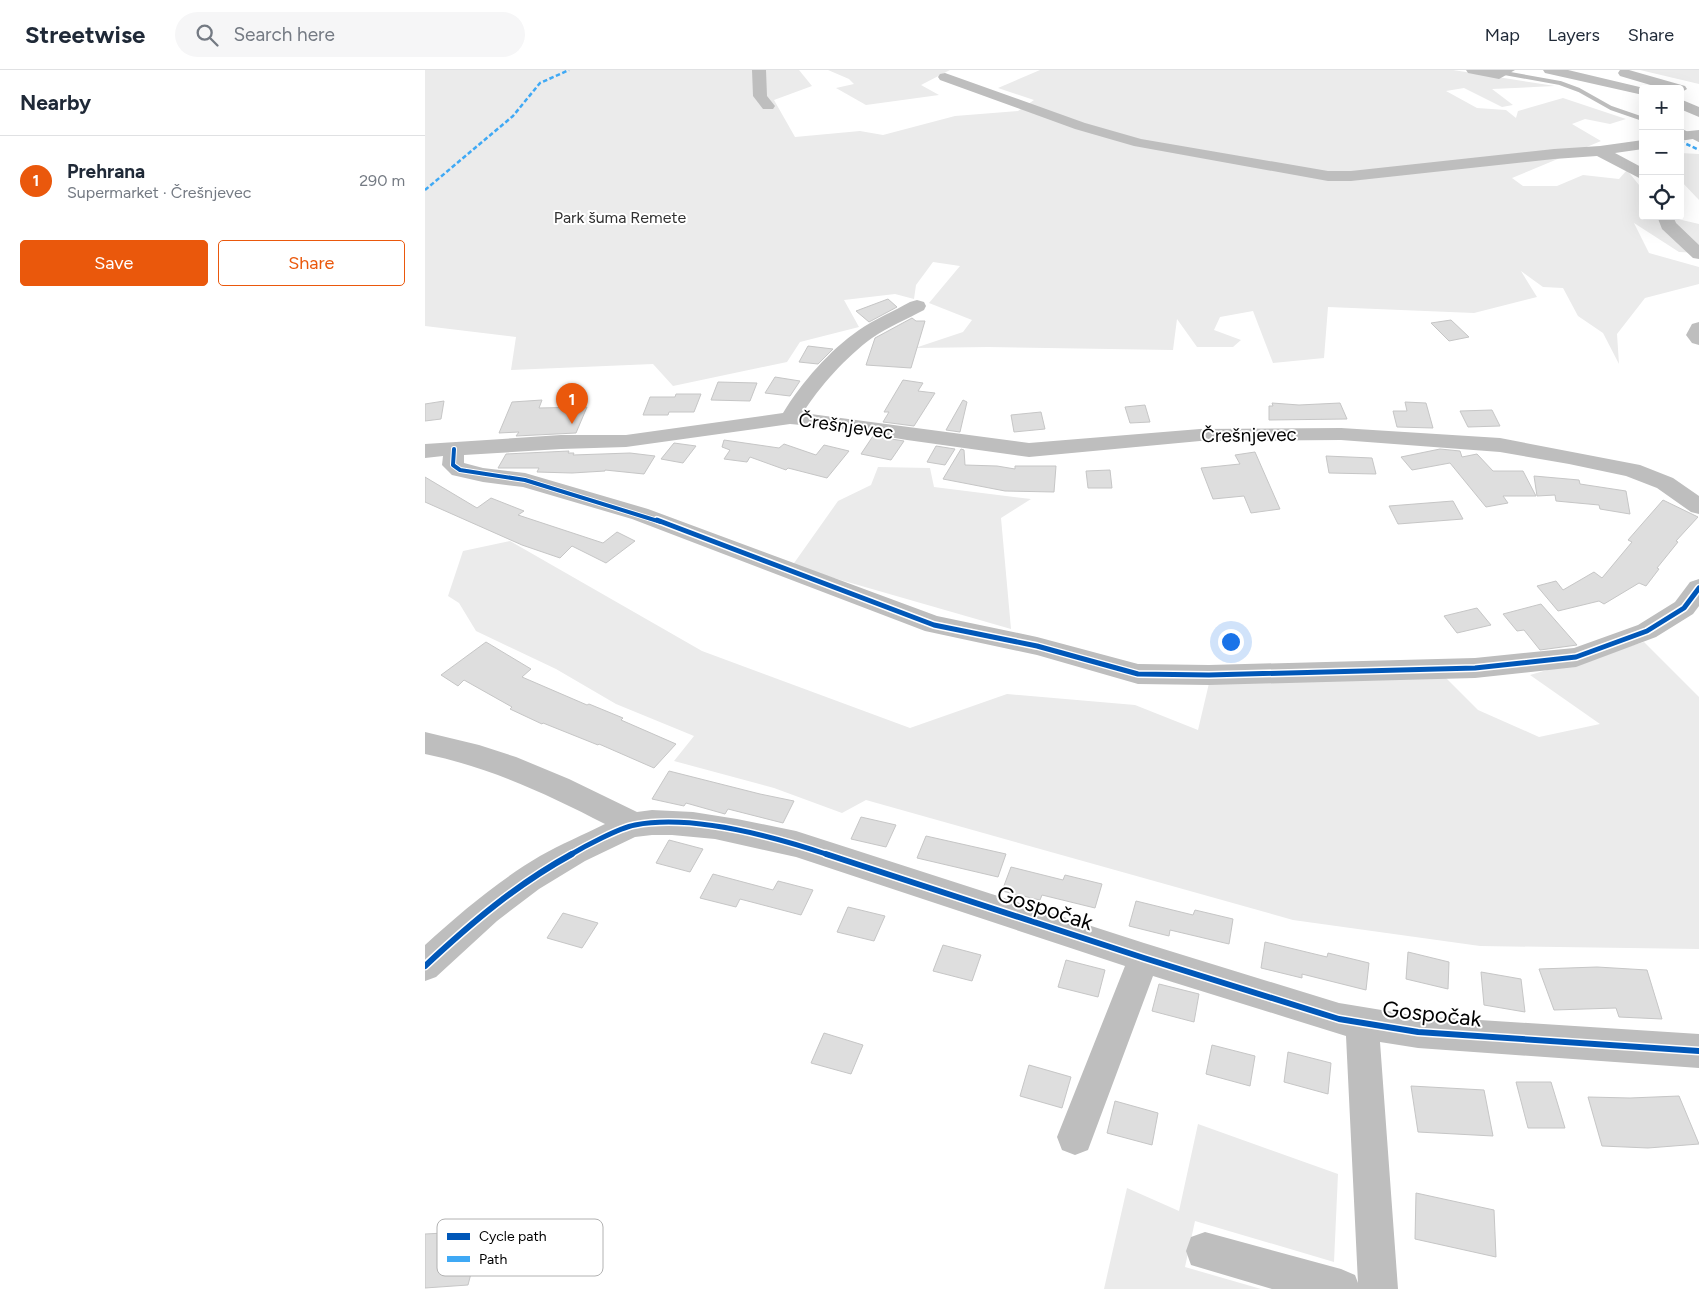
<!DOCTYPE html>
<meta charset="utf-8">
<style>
body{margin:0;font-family:Figtree,sans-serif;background:#f6f6f7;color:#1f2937}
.controls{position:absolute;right:15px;top:15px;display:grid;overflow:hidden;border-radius:5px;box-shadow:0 5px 20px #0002}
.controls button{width:45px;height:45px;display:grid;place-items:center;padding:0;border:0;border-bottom:1px solid #e0e1e3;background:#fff;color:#1f2937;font:25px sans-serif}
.you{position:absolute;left:805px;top:571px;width:18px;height:18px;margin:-12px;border:4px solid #fff;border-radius:50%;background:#1a73e8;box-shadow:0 0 0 8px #1a73e833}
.badge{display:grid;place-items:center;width:32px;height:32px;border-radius:50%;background:#ea580c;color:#fff;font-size:16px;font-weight:700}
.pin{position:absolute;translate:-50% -41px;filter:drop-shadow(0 1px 2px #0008)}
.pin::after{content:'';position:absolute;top:26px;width:18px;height:15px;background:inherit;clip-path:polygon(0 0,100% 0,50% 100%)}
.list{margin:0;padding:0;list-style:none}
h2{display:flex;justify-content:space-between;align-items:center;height:65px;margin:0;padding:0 20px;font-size:21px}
h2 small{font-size:16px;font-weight:400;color:#747a83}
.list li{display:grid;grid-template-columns:32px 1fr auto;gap:15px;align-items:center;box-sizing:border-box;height:90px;padding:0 20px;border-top:1px solid #e0e1e3}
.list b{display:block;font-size:19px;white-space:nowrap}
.list p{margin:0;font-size:16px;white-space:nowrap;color:#747a83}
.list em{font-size:16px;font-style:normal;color:#747a83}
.actions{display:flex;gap:10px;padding:15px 20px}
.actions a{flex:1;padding:11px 0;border:1px solid #ea580c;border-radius:5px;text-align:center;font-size:18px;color:#ea580c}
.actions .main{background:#ea580c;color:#fff}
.icon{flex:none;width:28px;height:28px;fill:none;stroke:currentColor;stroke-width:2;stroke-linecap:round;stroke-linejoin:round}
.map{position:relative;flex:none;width:1274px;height:1219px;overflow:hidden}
header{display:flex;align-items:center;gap:30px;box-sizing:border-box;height:70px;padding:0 25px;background:#fff;border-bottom:1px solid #e0e1e3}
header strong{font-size:24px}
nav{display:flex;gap:28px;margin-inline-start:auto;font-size:18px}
.search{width:350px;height:45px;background:#f6f6f7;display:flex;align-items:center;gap:12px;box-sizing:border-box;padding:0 18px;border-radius:28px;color:#747a83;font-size:19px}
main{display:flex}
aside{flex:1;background:#fff}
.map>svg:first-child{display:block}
.green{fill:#ebebeb}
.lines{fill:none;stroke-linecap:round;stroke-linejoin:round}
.stream{stroke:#bdbdbd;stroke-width:4}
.building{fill:#dedede;stroke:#c6c6c6}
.minor{fill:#bebebe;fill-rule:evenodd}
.quiet{stroke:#3fa9f5;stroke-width:2.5;stroke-dasharray:4.5 2.5;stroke-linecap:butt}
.cycleway-far2-casing{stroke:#fff;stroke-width:6}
.cycleway-far1-casing{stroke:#fff;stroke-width:8}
.cycleway-casing{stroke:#fff;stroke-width:9}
.cycleway-far2{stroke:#0057b8;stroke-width:4}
.cycleway-far1{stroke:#0057b8;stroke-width:5}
.cycleway{stroke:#0057b8;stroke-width:6}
.labels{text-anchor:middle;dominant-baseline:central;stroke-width:4;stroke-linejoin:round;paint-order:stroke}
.far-park-label{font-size:16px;fill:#313131;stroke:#fff}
.street-label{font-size:19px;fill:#000;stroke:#fff}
.near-street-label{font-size:22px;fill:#000;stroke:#fff}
.key{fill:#fff;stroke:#b2b2b2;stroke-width:1}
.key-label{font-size:14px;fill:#000}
</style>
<header>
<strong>Streetwise</strong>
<div class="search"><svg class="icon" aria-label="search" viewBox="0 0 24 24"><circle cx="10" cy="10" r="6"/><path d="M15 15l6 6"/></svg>Search here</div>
<nav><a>Map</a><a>Layers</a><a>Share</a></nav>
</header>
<main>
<aside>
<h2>Nearby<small></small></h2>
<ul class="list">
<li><span class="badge">1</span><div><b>Prehrana</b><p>Supermarket · Črešnjevec</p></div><em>290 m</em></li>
</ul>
<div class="actions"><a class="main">Save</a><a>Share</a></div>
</aside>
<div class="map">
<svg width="1274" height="1219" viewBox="0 0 1274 1219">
<rect width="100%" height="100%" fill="#fff"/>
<!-- green -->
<g class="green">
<path d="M0 0H374L387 16 349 30 370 67 435 61 458 65 530 46 593 41 609 30 573 18 615 0H1028L1130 16 1067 19 1088 35 1077 37 1039 18 1021 21 1052 38 1081 40 1091 48 1093 41 1138 28 1201 49 1185 54 1160 49 1147 54 1176 71 1087 108 1098 116H1132L1158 105 1194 109 1202 100 1218 120V146H1240L1274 154V183L1254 182 1209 153 1224 183 1274 197V214L1220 228 1192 264 1194 294 1178 263 1153 246 1138 218 1118 217 1096 201 1112 227 1049 243 903 237 899 288 848 293 828 241 795 247 789 260 816 270 808 277H772L752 249 748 280 563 277 490 278 538 262 547 250 504 233 535 196 508 192 491 215 489 229 470 224 419 230 434 257 375 272 362 292 248 316 228 294 86 300 91 267 0 256Z"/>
<path d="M403 0H525L496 15 514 25 441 35 411 18 429 14 424 9Z"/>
<path d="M1215 0H1274V14Z"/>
<path d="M1255 83 1274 84V130L1255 110Z"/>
<path d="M453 397 505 398 509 417 606 429 576 448 586 559 367 496 413 431 446 415Z"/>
<path d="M85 471 277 581 485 658 582 624 710 635 773 660 785 609 1018 605 1053 640 1114 667 1175 654 1105 605 1219 572 1274 627V879L1055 876 868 850 441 730 417 743 349 718 249 691 269 666 191 634 131 599 51 561 34 533 23 526 38 481Z"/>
<path d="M773 1054 913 1104 909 1192 770 1151 760 1197 836 1219H679L702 1118 754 1141Z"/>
</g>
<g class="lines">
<!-- stream -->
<g class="stream">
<path d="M1063 0 1135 13 1154 20 1186 38 1218 49"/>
<path d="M1255 60 1274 70"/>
</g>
</g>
<!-- building -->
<g class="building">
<path d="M463 229 472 237 444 252 431 241Z"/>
<path d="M487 248 491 251H500L486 298 441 295 450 268Z"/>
<path d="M1026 250 1044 267 1024 271 1006 253Z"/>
<path d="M383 276 408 279 393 294 374 292Z"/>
<path d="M350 307 375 311 365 326 340 323Z"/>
<path d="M478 310 498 313 493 321 510 323 489 356 458 352 464 342H459Z"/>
<path d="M293 312 332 313 325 331 286 330Z"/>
<path d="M251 324H276L269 342H244L243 345H218L225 327H250Z"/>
<path d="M117 330 114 338 162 337 151 363 91 366 94 362 74 363 87 332Z"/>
<path d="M538 330 542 332 535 362 521 360Z"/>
<path d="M19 331 16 349 0 351V334Z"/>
<path d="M980 332 1001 333 1008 358 972 357 968 341H982Z"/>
<path d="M847 333 874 335 915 333 922 349 844 350V336H848Z"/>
<path d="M720 335 725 352 705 353 700 337Z"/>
<path d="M1067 340 1075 356 1043 357 1035 341Z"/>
<path d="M616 342 620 359 589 362 586 345Z"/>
<path d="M448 366 479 371 466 390 436 384Z"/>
<path d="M299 370 354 378 359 374 391 385 399 375 424 381 402 408 363 398 361 400 325 387 322 392 299 389 305 380 297 377Z"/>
<path d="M249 373 271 376 258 393 236 389Z"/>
<path d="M511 376 530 379 520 395 502 392Z"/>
<path d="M536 379 539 380 540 395 572 396 590 399V396H631L629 422 580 421 518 409Z"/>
<path d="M1015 379 1035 381 1037 387 1052 384 1068 401H1098L1111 426H1078L1083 433 1061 437 1025 393 987 400 976 387Z"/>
<path d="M144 381 143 383H149L148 385 205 383 230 386 219 404 180 400V401L147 403 112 402 114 398H73L81 384Z"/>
<path d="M830 382 855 439 826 443 819 426 788 429 776 398 815 394 810 385Z"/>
<path d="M901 386 947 388 951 404 904 403Z"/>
<path d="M685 400 687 418H663L661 401Z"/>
<path d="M1109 406 1154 410 1155 414 1201 421 1205 444 1175 439 1174 435 1131 431 1130 425 1112 426Z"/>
<path d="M0 407 52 438 66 428 99 441 93 445 178 473 192 462 210 471 181 493 147 476 135 488 97 475 0 432Z"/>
<path d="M1238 430 1273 447 1251 471 1253 472 1232 498 1234 499 1221 516 1214 513 1179 534 1174 531 1133 541 1112 516 1131 511 1138 520 1169 502 1177 508 1207 472 1203 470Z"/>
<path d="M1028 431 1038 449 973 454 964 436Z"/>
<path d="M1116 534 1152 575 1115 580 1099 560 1092 561 1078 544Z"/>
<path d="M1052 538 1066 555 1032 563 1019 546Z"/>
<path d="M61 572 106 599 97 607 162 635 164 634 198 648 196 650 251 674 229 698 174 674 173 675 118 653 117 654 85 639 87 637 39 610 33 616 16 605Z"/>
<path d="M244 701 335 724 369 731 358 753 303 739 300 744 261 733 259 736 227 729Z"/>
<path d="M436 747 471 755 461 777 426 769Z"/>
<path d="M501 766 581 784 573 807 492 788Z"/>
<path d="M244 770 278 779 265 802 231 793Z"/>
<path d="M586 797 638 810 640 805 677 814 670 838 617 825 615 830 577 821Z"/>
<path d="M288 804 348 820 353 811 388 820 376 845 315 829 311 837 275 828Z"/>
<path d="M711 831 768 845 770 840 808 849 804 874 745 860 744 866 704 856Z"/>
<path d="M423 837 460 846 449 871 412 862Z"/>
<path d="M138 843 173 853 157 878 122 868Z"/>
<path d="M840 872 902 887 903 883 944 893 941 920 877 904V908L836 898Z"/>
<path d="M518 875 556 885 547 911 508 901Z"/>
<path d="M983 882 1024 892 1023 919 981 909Z"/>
<path d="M641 890 680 900 673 927 633 917Z"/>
<path d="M1172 897 1222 900 1237 949 1194 947 1191 938 1129 940 1114 899Z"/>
<path d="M1056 902 1096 909 1100 942 1059 935Z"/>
<path d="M734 914 774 924 769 952 727 941Z"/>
<path d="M399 963 438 975 426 1004 386 993Z"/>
<path d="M787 975 830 986 825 1016 781 1004Z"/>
<path d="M863 982 906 993 903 1024 859 1012Z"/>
<path d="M604 995 646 1007 637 1038 595 1026Z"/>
<path d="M1091 1012H1126L1140 1058H1103Z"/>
<path d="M986 1016 1059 1020 1068 1066 993 1062Z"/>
<path d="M1254 1026 1274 1074 1223 1078 1177 1076 1163 1027 1205 1028Z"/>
<path d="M690 1031 733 1043 727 1075 682 1063Z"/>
<path d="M991 1123 1069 1140 1071 1187 990 1169Z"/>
<path d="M57 1161 43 1215 0 1218V1164Z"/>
</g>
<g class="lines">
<!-- minor -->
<g class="minor">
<path d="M327 0H341L342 26 350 36 348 39H338L328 26Z"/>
<path d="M1041 0H1090L1074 9 1043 3Z"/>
<path d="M1118 0H1143L1223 19H1218V25L1120 3Z"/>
<path d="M1195 0H1204L1260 16 1262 19 1255 23V19H1239L1195 6 1193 3Z"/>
<path d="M520 3 660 53 716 69 903 101H926L1129 79 1175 76 1218 70V79L1190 83 1218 98V110L1172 86 1129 89 926 111H903L709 76 650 59 515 10 513 7 515 4Z"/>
<path d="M1255 29 1274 37V47L1255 39Z"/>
<path d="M1274 60V68L1255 71V62Z"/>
<path d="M1232 146H1248L1251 153 1274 175V189L1268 188 1237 159Z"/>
<path d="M492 230 499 232 501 236 499 240C482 249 463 257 447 268 422 286 394 317 378 343L604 373 775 359 916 358 1075 368 1215 395 1248 408 1274 426V444L1266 442 1232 418 1201 406 1144 394 1075 382 916 370 775 371 604 387 482 370 410 358 365 354 201 377 136 379 39 385V393L58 398 100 403 223 439 512 546 612 567 713 594 784 595 1050 588 1149 578 1213 555 1250 532 1265 512 1274 509V536L1268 544 1231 567 1151 597 1050 608 784 615 713 614 612 585 500 561 207 449 98 417 58 412 27 405 17 395 18 386 0 388V374L136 365H201L358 343C377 312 405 280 434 260 450 249 469 241 485 232Z"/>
<path d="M1274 252V275L1267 273 1261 265 1267 254Z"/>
<path d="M0 662 54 675 91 687 144 709 212 742 227 740 268 742 312 749 371 761 719 873 914 933 993 946 1274 964V998L993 978 955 972 973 1219H847L766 1195 761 1181 766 1167 780 1162 916 1199 930 1205 933 1213 921 966 728 906 663 1080 650 1085 637 1080 632 1067 700 896 371 787 290 769 247 765H227L210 767 160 791 114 819 72 851 11 907 0 911V875C36 842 73 811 115 786 136 774 158 765 180 754 122 724 64 697 0 684Z"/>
</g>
<!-- quiet -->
<g class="quiet">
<path d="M1255 71 1274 80"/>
<path d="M0 120 88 46 115 13 144 0"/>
</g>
<defs>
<path id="cycleway-far2" d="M29 379 28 395 35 400 100 410 236 452"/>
<g id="cycleway-far1">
<path d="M232 450 509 555 612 576 713 604 784 605 1050 598 1151 587 1222 561 1259 538 1274 518"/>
<path d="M145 785C160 776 194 758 210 755 267 744 350 767 404 785"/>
</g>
<g id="cycleway">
<path d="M401 784 719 888 914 949 993 962 1274 981"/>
<path d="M0 896C46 853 92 814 147 784"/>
</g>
</defs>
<!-- cycleway-far2 casing -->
<use href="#cycleway-far2" class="cycleway-far2-casing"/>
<!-- cycleway-far1 casing -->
<use href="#cycleway-far1" class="cycleway-far1-casing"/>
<!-- cycleway casing -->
<use href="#cycleway" class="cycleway-casing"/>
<!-- cycleway-far2 -->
<use href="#cycleway-far2" class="cycleway-far2"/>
<!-- cycleway-far1 -->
<use href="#cycleway-far1" class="cycleway-far1"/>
<!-- cycleway -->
<use href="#cycleway" class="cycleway"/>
</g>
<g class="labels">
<!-- far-park labels -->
<g class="far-park-label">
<text x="195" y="147">Park šuma Remete</text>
</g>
<!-- street labels -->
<g class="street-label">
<text transform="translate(421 356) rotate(8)">Črešnjevec</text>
<text transform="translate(824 365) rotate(-1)">Črešnjevec</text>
</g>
<!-- near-street labels -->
<g class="near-street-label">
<text transform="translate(620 838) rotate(18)">Gospočak</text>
<text transform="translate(1007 944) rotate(6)">Gospočak</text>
</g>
</g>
<!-- legend -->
<rect x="12" y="1149" width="166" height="57" rx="8" class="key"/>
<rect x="22" y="1163" width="23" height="7" fill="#0057b8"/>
<rect x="22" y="1186" width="23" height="6" fill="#3fa9f5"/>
<g class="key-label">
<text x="54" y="1171">Cycle path</text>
<text x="54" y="1194">Path</text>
</g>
</svg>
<div class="controls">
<button>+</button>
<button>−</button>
<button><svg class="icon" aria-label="locate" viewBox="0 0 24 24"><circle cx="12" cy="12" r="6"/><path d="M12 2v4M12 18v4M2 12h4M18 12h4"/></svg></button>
</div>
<div class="you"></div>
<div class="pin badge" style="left:147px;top:354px">1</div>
</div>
</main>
